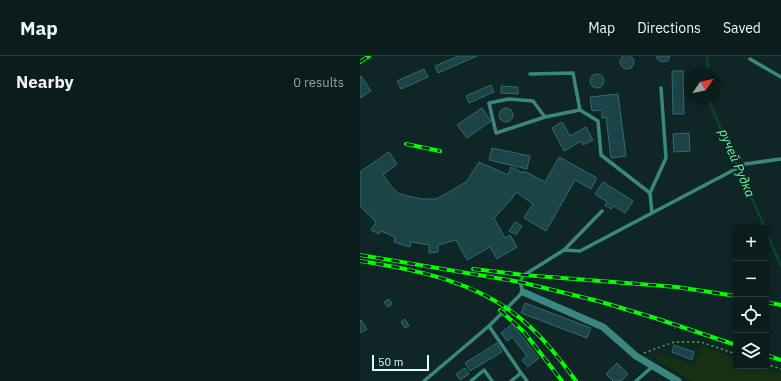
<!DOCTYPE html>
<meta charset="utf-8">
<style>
body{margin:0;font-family:"IBM Plex Sans",sans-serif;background:#142525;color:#f1f3f6}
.controls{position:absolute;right:12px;bottom:12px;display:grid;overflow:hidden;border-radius:4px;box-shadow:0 2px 6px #0003}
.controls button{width:36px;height:36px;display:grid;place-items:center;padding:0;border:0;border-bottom:1px solid #2b3a3b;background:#0b1c1c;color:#f1f3f6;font:20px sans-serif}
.compass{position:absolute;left:325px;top:12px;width:36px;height:36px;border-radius:50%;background:#0b1c1c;box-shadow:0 2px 6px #0003;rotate:56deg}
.scale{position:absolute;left:12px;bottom:10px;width:57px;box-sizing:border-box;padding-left:4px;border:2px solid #d5ffff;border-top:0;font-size:11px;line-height:14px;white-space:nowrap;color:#d5ffff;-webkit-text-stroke:3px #0f2526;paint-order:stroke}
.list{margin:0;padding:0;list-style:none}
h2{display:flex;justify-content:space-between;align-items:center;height:52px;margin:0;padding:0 16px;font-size:17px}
h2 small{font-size:13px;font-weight:400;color:#9aa1a3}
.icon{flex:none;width:22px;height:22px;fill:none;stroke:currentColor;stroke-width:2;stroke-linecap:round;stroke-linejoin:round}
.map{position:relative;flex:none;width:421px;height:325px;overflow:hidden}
header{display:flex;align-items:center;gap:24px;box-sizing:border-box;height:56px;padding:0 20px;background:#0b1c1c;border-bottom:1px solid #2b3a3b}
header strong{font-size:19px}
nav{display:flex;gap:22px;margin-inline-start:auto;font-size:14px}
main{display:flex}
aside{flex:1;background:#0b1c1c}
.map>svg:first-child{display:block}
.green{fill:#163112}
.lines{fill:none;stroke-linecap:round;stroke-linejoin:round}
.stream{stroke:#0a4529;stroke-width:2.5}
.building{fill:#1b4348;stroke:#2d6d74}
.path{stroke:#46b92f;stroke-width:1.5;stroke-dasharray:2 3;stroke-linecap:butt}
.lane{stroke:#3a8680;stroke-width:3.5}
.street{stroke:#3a8680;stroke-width:7}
.rail-casing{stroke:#03ff01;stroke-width:4}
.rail{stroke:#0f2526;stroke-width:2.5;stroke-dasharray:8;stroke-linecap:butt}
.labels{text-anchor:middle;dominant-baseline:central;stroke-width:3.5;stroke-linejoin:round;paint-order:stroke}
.water-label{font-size:13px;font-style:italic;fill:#63ff9a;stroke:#0f2526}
</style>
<header>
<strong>Map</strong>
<nav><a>Map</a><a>Directions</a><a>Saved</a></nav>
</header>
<main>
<aside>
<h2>Nearby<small>0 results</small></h2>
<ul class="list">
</ul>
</aside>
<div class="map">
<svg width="421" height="325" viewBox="0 0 421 325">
<rect width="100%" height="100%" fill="#0f2526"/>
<!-- green -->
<path class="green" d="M341 290 376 303V310H398L421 318V325H333L295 303 300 297 334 310Z"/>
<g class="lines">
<!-- stream -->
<g class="stream">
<path d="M347 0 348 18"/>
<path d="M350 42V48L405 172"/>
<path d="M406 175 421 210"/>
</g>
</g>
<!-- building -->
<g class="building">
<circle cx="267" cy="6" r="7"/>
<path d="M98 0H117L78 17 75 10Z"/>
<path d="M297 0H310L308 5 302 6 297 3Z"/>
<path d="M64 13 68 21 41 33 37 25Z"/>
<path d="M312 15H323L324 58H313Z"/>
<circle cx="237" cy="25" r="7"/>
<path d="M1 20 11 35 0 42V21Z"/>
<path d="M131 29 134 36 109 47 106 40Z"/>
<path d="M141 30 158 31V38L141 37Z"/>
<path d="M258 38 266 100 251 102 246 61 242 62V54L232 55 230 41Z"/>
<circle cx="146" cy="59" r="7"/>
<path d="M122 52 131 65 107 82 97 69Z"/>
<path d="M202 66 210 80 226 71 233 84 223 89 221 85 204 95 192 72Z"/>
<path d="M329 77 330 95 314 96 313 78Z"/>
<path d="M132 92 170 100 167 113 129 104Z"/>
<path d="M29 96 37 108 23 119 30 129 38 137 47 140 62 143H76L91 135 107 125 119 106 148 119 151 111 163 117 164 115 185 126 199 101 237 122 231 133 215 124 186 175 164 162 173 148 156 136 151 144 134 162 145 182 150 179 157 191 137 203 130 191 107 204 96 184 78 189V196L69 197V189L51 186 50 191 34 186 35 181 21 175 19 178 11 174 16 166 0 150V116Z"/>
<path d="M243 126 273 145 265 157 254 150 251 153 245 149 247 146 235 138Z"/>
<path d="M155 166 162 170 156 179 149 175Z"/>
<path d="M29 243 32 248 28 251 24 246Z"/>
<path d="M165 247 231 272 227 282 161 257Z"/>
<path d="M45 263 49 270 45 272 41 266Z"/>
<path d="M1 264 7 273 0 277V265Z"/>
<path d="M152 268 179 302 168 311 162 304 167 300 152 281 147 285 141 277Z"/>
<path d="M137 287 142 296 110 315 105 307Z"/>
<path d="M314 289 334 296 332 304 312 296Z"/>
<path d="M257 307 268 318 261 325H253L246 318Z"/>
<path d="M105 312 109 318 100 324 96 318Z"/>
</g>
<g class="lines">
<!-- path -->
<g class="path">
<path d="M284 297 314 286H341L376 298"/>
<path d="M406 308 421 313"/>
</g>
<!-- lane -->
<g class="lane">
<path d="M390 3 421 21"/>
<path d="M170 18 213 17 220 54 238 65 241 99 290 137 292 157 220 195 204 194"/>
<path d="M185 61 173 45 149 43 129 47 136 77 185 61 220 54"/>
<path d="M290 137 306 102 301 32"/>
<path d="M292 157 385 108 421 103"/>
<path d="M129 270 161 317"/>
<path d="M64 325 129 270 163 236 160 226 164 219 204 194 242 155"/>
<path d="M111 325 124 314 132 325"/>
<path d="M151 325 161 317 167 325"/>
<path d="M276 325 293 310"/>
</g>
<!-- street -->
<path class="street" d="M163 236 243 271 276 300 318 325"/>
<defs>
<g id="rail">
<path d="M0 6 9 0"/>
<path d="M46 88 80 95"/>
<path d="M0 199 160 226 238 245 295 262 376 289"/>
<path d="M0 205C59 214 123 227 168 269 187 286 201 305 216 325"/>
<path d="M113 213 164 219 317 231 376 240"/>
<path d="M406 246 421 249"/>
<path d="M140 254 164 276 202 325"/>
<path d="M406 299 421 304"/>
</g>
</defs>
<!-- rail casing -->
<use href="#rail" class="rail-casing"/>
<!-- rail -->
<use href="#rail" class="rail"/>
</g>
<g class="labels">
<!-- water labels -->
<g class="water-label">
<text transform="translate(377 107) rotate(67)">ручей Рудка</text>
</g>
</g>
</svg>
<div class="controls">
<button>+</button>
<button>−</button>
<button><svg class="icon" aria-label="locate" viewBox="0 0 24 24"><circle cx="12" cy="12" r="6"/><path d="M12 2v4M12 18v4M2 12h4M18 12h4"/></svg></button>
<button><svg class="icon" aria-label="layers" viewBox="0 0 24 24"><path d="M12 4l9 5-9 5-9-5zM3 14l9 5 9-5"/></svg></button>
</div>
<svg class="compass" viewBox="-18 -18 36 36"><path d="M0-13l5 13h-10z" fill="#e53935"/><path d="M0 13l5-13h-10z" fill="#9aa1a3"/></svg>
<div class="scale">50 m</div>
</div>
</main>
